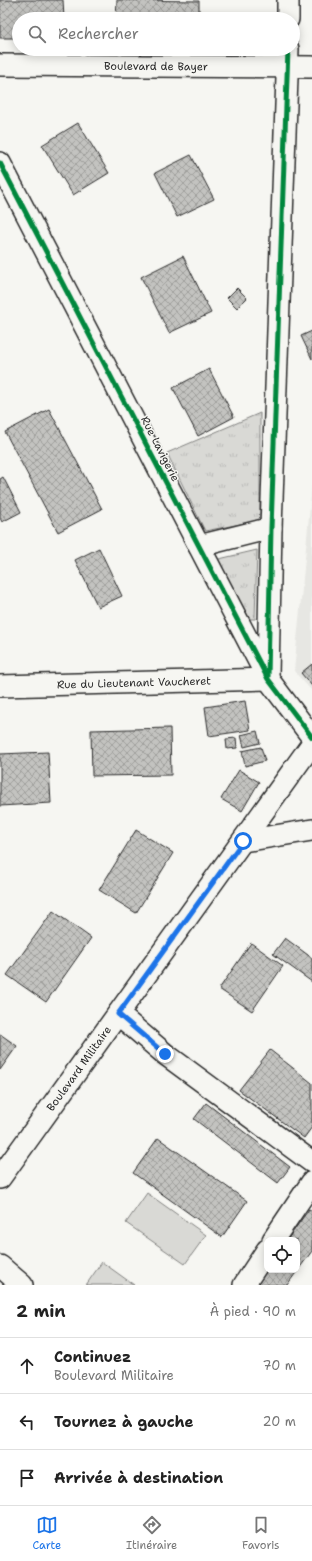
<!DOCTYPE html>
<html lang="fr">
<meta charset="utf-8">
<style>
body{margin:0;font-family:"Shantell Sans",sans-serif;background:#f2f2f2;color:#222}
.controls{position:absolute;right:12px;bottom:12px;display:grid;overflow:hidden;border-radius:8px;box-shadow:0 2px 10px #0003}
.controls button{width:36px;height:36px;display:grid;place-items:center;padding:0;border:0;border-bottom:1px solid #e0e0e0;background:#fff;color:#222;font:20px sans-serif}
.stop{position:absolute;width:12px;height:12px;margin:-9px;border:3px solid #1a73e8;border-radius:50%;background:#fff}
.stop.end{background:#1a73e8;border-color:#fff;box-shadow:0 1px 4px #0008}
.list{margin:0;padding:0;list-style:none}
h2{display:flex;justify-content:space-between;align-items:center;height:52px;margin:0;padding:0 16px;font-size:17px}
h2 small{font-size:13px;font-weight:400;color:#767676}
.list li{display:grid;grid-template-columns:26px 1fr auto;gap:12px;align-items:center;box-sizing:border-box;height:56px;padding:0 16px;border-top:1px solid #e0e0e0}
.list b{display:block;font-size:15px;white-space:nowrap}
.list p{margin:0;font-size:13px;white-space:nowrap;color:#767676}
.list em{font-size:13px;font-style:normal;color:#767676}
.icon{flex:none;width:22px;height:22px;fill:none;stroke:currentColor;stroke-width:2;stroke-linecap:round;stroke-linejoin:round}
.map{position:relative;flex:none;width:312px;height:1285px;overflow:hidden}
.search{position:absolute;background:#fff;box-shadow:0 2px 10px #0003;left:12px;right:12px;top:12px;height:44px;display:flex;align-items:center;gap:10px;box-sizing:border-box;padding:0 14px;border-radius:22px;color:#767676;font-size:15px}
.sheet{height:220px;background:#fff}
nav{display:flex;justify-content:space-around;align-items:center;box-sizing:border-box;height:56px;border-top:1px solid #e0e0e0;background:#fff;font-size:11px;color:#767676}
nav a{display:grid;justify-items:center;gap:2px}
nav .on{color:#1a73e8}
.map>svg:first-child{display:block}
.built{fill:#e7e7e3}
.grass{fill:url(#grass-tufts);stroke:#828280}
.pitch{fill:#d9d9d5;stroke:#828280}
.building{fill:url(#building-cross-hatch);stroke:#2b2b2b}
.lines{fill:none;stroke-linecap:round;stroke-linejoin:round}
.street-casing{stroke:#2b2b2b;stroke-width:24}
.street{stroke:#f6f6f2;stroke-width:21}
.cycleway-casing{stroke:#f6f6f2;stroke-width:8}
.cycleway{stroke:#00873e;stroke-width:5}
.route{stroke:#1a73e8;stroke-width:5}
.labels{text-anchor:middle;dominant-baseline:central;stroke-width:3;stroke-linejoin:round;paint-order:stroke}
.street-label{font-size:11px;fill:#2b2b2b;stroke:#f6f6f2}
</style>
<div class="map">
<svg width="312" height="1285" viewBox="0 0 312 1285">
<defs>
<pattern id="grass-tufts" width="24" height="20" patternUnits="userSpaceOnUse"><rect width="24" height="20" fill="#d9d9d5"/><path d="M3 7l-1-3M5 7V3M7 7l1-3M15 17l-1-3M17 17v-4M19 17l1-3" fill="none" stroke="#babab7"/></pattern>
<pattern id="building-cross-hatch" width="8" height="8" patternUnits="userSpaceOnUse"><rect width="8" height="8" fill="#c3c3c0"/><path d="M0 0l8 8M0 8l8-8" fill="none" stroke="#9f9f9c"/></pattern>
</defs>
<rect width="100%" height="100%" fill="#f6f6f2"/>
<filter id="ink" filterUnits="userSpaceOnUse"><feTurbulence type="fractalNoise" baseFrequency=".025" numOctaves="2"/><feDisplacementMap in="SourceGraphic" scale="8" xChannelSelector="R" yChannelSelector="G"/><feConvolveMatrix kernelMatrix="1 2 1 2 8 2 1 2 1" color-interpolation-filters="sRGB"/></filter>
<g filter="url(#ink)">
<!-- built -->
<path class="built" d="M312 486V691L294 671Z"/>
<!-- grass -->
<g class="grass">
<path d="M260 413V520L205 531 167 453Z"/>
<path d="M257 550 255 619H247L215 560Z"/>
</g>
<!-- pitch -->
<g class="pitch">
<path d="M147 1193 206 1235 185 1264 126 1223Z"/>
<path d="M102 1262 134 1285H86Z"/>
</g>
<!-- building -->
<g class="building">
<path d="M0 0H63L64 19H19V38H0Z"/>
<path d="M117 0 199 1V19H116Z"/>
<path d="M78 123 109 173 73 195 42 145Z"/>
<path d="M191 155 214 199 177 217 155 173Z"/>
<path d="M183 256 211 313 169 333 141 277Z"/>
<path d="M237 288 247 298 237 308 227 298Z"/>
<path d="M312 331V359L301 336Z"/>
<path d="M209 369 234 417 198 436 173 388Z"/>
<path d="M49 409 102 509 58 532 5 432Z"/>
<path d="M3 477 21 512 2 522 0 518V479Z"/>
<path d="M99 548 122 596 98 607 75 560Z"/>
<path d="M312 664V686L301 673Z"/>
<path d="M245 701 250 730 209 736 205 707Z"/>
<path d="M170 728 171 775 92 776 91 730Z"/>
<path d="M257 731 260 743 244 747 241 735Z"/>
<path d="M236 738 237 748 227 749 226 739Z"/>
<path d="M261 747 265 761 245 766 242 751Z"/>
<path d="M48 752 51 803 0 806V754Z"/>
<path d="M239 770 259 782 242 811 221 799Z"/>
<path d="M136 830 173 853 136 913 99 890Z"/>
<path d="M53 911 91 938 46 1002 7 975Z"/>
<path d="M285 938 312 958V982L273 954Z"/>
<path d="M251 943 283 966 252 1011 219 989Z"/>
<path d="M0 1034 17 1046 0 1070Z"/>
<path d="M270 1050 312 1083V1127L304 1138 239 1090Z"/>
<path d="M206 1103 290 1167 278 1183 194 1119Z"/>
<path d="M158 1138 247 1201 222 1237 133 1173Z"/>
<path d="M309 1209 312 1211V1251L287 1285H254L267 1267V1270H297V1240H287Z"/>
</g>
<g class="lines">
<defs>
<g id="street">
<path d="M288 0V19"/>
<path id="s1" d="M0 65 312 67"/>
<path d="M0 163 268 679 312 737"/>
<path d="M199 546 271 528"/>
<path d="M268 676 271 528 288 49"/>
<path id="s2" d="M0 686 268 679"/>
<path d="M243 841 312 830"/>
<path d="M118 1014 165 1054 312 1162"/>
<path id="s3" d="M0 1178 312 744"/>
<path d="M273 1240 312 1182"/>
<path d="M0 1266 22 1285"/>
<path d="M244 1285 267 1250"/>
</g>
</defs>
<!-- street casing -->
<use href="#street" class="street-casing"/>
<!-- street -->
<use href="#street" class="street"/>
<defs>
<g id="cycleway">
<path d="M0 163 268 679 312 737"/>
<path d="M268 677 271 528 288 49"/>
</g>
</defs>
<!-- cycleway casing -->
<use href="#cycleway" class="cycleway-casing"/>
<!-- cycleway -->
<use href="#cycleway" class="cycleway"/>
</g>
</g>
<g class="lines" filter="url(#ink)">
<!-- route -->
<path class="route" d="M165 1054 118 1014 243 841"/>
</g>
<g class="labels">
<!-- street labels -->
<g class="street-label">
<text stroke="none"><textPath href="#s1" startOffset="156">Boulevard de Bayer</textPath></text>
<text transform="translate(160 449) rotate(63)">Rue Lavigerie</text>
<text stroke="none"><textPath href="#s2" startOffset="134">Rue du Lieutenant Vaucheret</textPath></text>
<text stroke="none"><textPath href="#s3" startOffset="135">Boulevard Militaire</textPath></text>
</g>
</g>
</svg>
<div class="controls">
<button><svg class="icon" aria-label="locate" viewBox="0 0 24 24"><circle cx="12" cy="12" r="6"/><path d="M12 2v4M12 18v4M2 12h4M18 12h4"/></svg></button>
</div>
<div class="stop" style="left:243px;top:841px"></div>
<div class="stop end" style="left:165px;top:1054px"></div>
<div class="search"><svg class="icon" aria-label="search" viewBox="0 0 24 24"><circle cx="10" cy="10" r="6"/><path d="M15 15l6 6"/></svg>Rechercher</div>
</div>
<section class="sheet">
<h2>2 min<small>À pied · 90 m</small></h2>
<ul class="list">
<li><svg class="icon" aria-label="ahead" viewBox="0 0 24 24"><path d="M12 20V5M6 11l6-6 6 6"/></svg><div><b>Continuez</b><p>Boulevard Militaire</p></div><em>70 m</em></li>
<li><svg class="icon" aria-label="left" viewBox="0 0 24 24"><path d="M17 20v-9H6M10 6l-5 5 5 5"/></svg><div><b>Tournez à gauche</b></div><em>20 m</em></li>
<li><svg class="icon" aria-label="arrive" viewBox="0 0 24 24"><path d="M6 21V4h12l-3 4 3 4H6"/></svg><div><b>Arrivée à destination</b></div></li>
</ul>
</section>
<nav>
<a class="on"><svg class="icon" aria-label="map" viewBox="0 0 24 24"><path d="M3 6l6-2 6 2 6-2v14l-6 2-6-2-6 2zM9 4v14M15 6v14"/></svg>Carte</a>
<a><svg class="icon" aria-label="directions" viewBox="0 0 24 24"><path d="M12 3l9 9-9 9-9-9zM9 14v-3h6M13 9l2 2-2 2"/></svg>Itinéraire</a>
<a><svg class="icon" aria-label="saved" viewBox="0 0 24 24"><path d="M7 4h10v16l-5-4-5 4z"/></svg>Favoris</a>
</nav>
